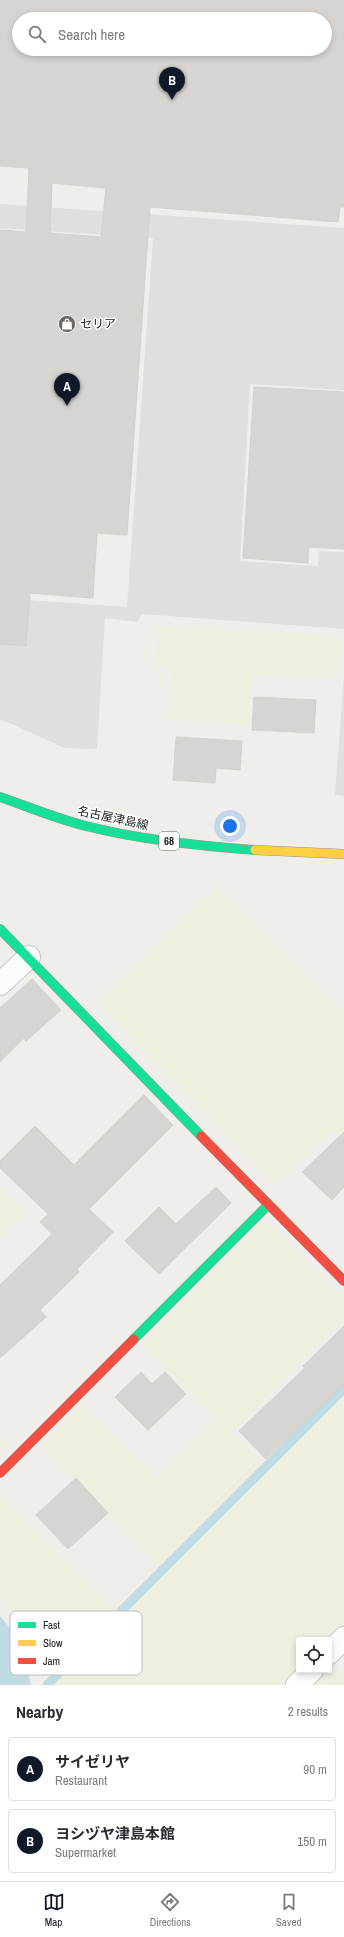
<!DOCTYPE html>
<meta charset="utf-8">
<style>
body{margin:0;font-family:"Archivo Narrow","Noto Sans JP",sans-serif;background:#f2f2f3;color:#2b2b33}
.controls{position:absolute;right:12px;bottom:12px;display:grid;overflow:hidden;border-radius:4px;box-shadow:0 2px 6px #0003}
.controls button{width:36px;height:36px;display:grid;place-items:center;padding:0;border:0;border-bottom:1px solid #e1e1e2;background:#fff;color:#2b2b33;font:20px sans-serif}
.you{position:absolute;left:230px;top:826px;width:14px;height:14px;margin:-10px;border:3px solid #fff;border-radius:50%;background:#1a73e8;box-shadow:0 0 0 6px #1a73e833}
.badge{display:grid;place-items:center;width:26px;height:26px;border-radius:50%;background:#111827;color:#fff;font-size:13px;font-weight:700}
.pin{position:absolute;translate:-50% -33px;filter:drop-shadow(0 1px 2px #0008)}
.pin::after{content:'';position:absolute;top:21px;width:14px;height:12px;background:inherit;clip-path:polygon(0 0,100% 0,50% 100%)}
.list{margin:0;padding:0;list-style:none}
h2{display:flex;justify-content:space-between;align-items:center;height:52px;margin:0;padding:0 16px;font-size:17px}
h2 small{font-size:13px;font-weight:400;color:#7c7c81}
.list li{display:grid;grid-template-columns:26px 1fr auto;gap:12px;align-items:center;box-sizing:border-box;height:64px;margin:0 8px 8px;padding:0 8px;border:1px solid #e1e1e2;border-radius:4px}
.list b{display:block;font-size:15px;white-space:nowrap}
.list p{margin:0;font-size:13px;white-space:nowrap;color:#7c7c81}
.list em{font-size:13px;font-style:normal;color:#7c7c81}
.icon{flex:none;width:22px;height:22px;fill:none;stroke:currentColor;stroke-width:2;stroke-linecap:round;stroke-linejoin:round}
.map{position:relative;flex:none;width:344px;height:1685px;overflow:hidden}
.search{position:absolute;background:#fff;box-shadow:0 2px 6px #0003;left:12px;right:12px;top:12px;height:44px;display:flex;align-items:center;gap:10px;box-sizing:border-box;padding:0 14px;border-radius:22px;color:#7c7c81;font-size:15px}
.sheet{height:196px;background:#fff}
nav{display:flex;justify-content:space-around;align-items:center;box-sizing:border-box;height:56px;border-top:1px solid #e1e1e2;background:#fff;font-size:11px;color:#7c7c81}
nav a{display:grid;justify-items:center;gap:2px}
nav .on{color:#111827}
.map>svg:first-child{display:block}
.farmland{fill:#efefdf}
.parking{fill:#e0dfde}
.water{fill:#bfdbe3}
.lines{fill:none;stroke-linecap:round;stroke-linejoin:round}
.stream{stroke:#bfdbe3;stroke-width:9}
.building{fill:#d7d4d2;stroke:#d3d0cc;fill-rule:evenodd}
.street-casing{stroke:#c9c8c7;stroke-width:24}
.fast-casing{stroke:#999a82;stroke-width:10}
.slow-casing{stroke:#999a82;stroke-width:10}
.jam-casing{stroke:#999a82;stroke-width:10}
.street{stroke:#fdfcfc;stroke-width:22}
.fast{stroke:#16e098;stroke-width:9}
.slow{stroke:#ffcf43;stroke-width:9}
.jam{stroke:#f24e42;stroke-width:9}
.labels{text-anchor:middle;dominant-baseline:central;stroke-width:3;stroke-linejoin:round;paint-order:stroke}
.shield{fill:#fff;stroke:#646464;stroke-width:1}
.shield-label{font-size:11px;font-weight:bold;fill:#222}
.poi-label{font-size:12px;fill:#222;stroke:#fff;text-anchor:start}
.street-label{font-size:12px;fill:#222;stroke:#fff}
.key{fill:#fff;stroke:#bdbdbd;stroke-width:1}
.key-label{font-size:11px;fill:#222}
</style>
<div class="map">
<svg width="344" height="1685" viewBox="0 0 344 1685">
<rect width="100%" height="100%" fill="#f0eeeb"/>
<!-- farmland -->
<g class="farmland">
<path d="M157 626 340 636 338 678 251 674 249 724 169 719 172 669 155 668Z"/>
<path d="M218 886 344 1012V1140L333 1130 275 1185 99 1002Z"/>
<path d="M0 1185 26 1212 0 1238Z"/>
<path d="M259 1226H274L344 1299V1317L232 1432 262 1463 159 1565 40 1446 82 1404 157 1477 216 1418 142 1344Z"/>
<path d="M344 1396V1621L325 1640H299V1665L279 1685H54Z"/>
<path d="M0 1438 8 1446 0 1453Z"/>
<path d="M0 1494 114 1608 43 1678 26 1635 0 1596Z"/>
<path d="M344 1671V1685H313L325 1673Z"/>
</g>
<!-- parking -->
<g class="parking">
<path d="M0 204 344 228V390L250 384 240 561 318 566 319 551 344 552V629L142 614 137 622 105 618 97 749 65 748 0 719V598L127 607 153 238 0 228Z"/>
<path d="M344 675V796L335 795Z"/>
</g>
<!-- water -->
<path class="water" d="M0 1616 10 1628 26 1660 31 1685H0Z"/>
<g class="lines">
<!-- stream -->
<path class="stream" d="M47 1685 344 1389"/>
</g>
<!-- building -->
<g class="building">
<path d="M0 0H344V207H340L338 222 150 207 127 535 97 533 93 598 30 593 26 646 0 644V230L26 232 29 168 0 166ZM19 19H325V49H19ZM52 183 106 188 101 237 50 233Z"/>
<path d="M254 387 344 392V549L309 547 308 563 243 558Z"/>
<path d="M254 697 316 700 314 733 252 730Z"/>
<path d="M176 737 242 741 240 770 216 768 215 783 173 780Z"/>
<path d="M32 979 61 1010 26 1041 24 1038 0 1062V1008Z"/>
<path d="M144 1095 173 1125 89 1209 113 1232 77 1269 79 1272 40 1310 46 1317 0 1358V1285L52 1234 40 1222 48 1214 0 1168V1161L35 1126 74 1165Z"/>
<path d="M344 1132V1187L332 1200 302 1172Z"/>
<path d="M216 1187 231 1203 159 1274 125 1241 159 1207 176 1224Z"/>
<path d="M344 1326V1384L266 1459 239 1431 305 1368 303 1366Z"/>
<path d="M141 1372 152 1384 165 1372 186 1394 148 1430 115 1397Z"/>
<path d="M76 1478 108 1513 68 1549 36 1515Z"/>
</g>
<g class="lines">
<defs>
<g id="street">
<path d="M0 984 29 957"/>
<path d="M329 1653 344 1638"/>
<path d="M297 1685 312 1670"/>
</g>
<g id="fast">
<path d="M0 797C29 807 57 819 86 826 141 840 199 846 255 850"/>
<path d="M0 929 201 1136"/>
<path d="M134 1339 268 1205"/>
</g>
<path id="slow" d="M255 850 344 854"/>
<g id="jam">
<path d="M201 1136 344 1281"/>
<path d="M0 1473 134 1339"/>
</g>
</defs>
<!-- street casing -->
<use href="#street" class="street-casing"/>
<!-- fast casing -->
<use href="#fast" class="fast-casing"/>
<!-- slow casing -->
<use href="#slow" class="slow-casing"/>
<!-- jam casing -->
<use href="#jam" class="jam-casing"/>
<!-- street -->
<use href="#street" class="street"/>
<!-- fast -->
<use href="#fast" class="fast"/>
<!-- slow -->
<use href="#slow" class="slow"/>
<!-- jam -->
<use href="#jam" class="jam"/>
</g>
<!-- icons -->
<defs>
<symbol id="shop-disc" viewBox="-11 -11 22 22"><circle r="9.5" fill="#6a6968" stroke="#fff"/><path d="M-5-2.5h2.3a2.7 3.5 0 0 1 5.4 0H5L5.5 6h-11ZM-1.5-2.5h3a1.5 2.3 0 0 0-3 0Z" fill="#fff"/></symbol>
</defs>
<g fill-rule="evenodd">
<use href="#shop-disc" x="57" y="314" width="20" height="20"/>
</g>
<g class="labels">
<!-- shield labels -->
<rect class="shield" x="159" y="832" width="20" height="18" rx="3"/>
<g class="shield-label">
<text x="169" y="841">68</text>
</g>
<!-- poi labels -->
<g class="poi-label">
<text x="80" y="324">セリア</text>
</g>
<!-- street labels -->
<g class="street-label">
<text transform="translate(113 818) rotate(12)">名古屋津島線</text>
</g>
</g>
<!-- legend -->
<rect x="10" y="1611" width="132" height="64" rx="6" class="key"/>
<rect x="18" y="1622" width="18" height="6" fill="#16e098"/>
<rect x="18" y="1640" width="18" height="6" fill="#ffcf43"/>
<rect x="18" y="1658" width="18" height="6" fill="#f24e42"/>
<g class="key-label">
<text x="43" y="1629">Fast</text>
<text x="43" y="1647">Slow</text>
<text x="43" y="1665">Jam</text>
</g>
</svg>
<div class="controls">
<button><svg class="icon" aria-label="locate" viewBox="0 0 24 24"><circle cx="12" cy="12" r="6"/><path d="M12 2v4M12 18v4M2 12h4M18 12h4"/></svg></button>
</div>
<div class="you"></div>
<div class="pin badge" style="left:67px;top:406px">A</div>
<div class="pin badge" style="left:172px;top:100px">B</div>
<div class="search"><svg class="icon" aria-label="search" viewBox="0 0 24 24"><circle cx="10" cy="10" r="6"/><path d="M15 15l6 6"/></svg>Search here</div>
</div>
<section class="sheet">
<h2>Nearby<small>2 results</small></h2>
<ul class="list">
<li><span class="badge">A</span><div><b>サイゼリヤ</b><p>Restaurant</p></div><em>90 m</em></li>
<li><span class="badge">B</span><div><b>ヨシヅヤ津島本館</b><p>Supermarket</p></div><em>150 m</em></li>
</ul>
</section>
<nav>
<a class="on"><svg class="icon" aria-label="map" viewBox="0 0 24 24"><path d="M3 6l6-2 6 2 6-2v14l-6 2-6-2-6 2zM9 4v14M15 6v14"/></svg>Map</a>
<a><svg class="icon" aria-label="directions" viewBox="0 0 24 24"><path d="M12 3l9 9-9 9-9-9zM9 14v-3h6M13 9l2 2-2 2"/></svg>Directions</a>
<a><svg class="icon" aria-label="saved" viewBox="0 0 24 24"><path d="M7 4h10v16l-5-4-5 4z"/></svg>Saved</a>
</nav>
